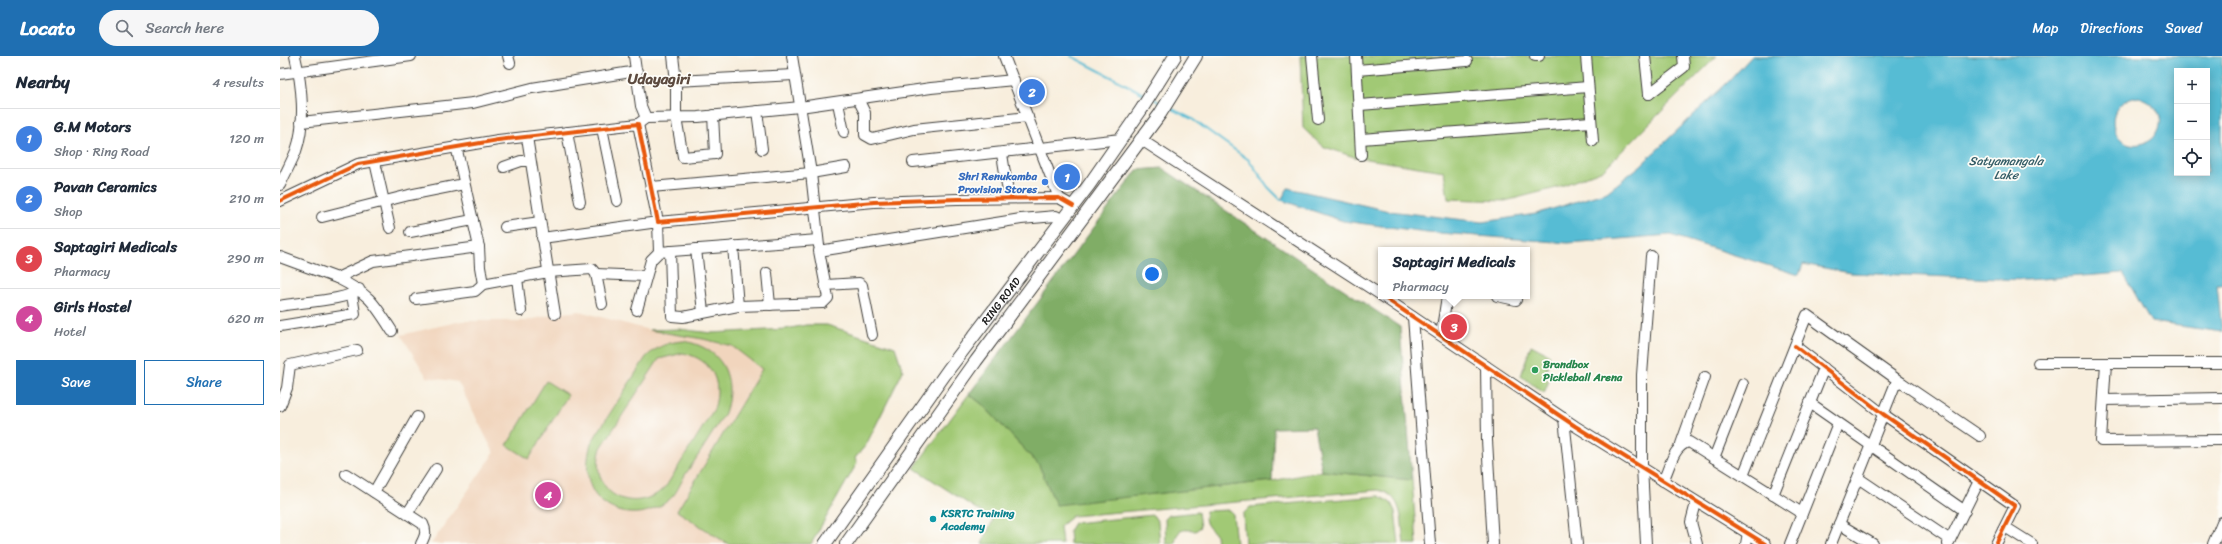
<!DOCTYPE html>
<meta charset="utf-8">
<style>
body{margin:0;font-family:Sriracha,sans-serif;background:#f6f6f7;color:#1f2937}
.controls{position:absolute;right:12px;top:12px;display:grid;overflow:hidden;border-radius:0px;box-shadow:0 2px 10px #0003}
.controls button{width:36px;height:36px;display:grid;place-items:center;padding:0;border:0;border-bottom:1px solid #e0e1e3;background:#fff;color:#1f2937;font:20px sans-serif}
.you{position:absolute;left:872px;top:218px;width:14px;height:14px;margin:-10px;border:3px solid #fff;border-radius:50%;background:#1a73e8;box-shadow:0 0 0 6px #1a73e833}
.badge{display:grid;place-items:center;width:26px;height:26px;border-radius:50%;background:#1f6fb2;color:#fff;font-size:13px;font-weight:700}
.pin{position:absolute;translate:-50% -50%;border:2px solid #fff;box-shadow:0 1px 4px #0006}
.popup{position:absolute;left:1098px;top:191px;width:152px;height:52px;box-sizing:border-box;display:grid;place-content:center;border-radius:0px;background:#fff;filter:drop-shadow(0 1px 3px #0005);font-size:13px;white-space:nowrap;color:#747a83}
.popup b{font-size:15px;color:#1f2937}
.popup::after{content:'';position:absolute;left:50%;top:100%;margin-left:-8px;border:8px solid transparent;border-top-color:#fff}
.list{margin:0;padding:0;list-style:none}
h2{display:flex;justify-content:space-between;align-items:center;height:52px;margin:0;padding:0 16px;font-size:17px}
h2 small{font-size:13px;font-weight:400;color:#747a83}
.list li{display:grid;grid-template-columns:26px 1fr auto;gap:12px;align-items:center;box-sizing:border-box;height:60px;padding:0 16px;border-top:1px solid #e0e1e3}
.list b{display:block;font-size:15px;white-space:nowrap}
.list p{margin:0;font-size:13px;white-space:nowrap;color:#747a83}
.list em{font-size:13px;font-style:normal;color:#747a83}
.actions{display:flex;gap:8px;padding:12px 16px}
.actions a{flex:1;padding:9px 0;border:1px solid #1f6fb2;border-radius:0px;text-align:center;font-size:14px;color:#1f6fb2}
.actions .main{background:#1f6fb2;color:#fff}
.icon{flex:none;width:22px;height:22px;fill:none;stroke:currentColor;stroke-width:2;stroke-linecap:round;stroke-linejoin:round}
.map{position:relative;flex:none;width:1942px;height:488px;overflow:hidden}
header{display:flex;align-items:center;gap:24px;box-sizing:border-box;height:56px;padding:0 20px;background:#1f6fb2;color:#fff}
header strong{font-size:19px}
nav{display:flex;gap:22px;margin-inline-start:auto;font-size:14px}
.search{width:280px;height:36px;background:#f6f6f7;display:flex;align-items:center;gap:10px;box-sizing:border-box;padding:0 14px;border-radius:22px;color:#747a83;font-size:15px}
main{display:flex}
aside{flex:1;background:#fff}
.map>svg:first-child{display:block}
.built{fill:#f1d5bd}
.green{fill:#a1c975;stroke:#5e7248;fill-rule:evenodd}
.forest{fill:#80ad66;stroke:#4e6441}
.water{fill:#56bcd4;stroke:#396c78;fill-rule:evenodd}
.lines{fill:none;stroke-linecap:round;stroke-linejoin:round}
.stream{stroke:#56bcd4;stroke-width:2}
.minor-casing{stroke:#3d3c39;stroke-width:12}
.major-casing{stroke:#3d3c39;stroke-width:14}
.minor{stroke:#fff;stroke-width:10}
.major{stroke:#fff;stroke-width:12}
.cycleway-casing{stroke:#fdfcf7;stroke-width:6}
.cycleway{stroke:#e8590c;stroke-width:4}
.shop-dot{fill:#3f7fe0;stroke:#fdfcf7;stroke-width:1.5}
.leisure-dot{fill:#2e9e5b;stroke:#fdfcf7;stroke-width:1.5}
.culture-dot{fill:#0f9aa8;stroke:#fdfcf7;stroke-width:1.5}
.labels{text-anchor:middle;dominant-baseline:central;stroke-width:3.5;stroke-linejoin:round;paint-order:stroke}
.shop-label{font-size:11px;font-weight:bold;fill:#366cbe;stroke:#fdfcf7;text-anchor:end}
.street-label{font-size:11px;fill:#1c1c1c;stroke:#fdfcf7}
.leisure-label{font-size:11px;font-weight:bold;fill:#27864d;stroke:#fdfcf7;text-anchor:start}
.culture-label{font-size:11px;font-weight:bold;fill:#0d838f;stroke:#fdfcf7;text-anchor:start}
.water-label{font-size:12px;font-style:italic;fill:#335c66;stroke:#fdfcf7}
.district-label{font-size:15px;font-weight:bold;fill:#5c4a3f;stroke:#fdfcf7}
</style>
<header>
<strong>Locato</strong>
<div class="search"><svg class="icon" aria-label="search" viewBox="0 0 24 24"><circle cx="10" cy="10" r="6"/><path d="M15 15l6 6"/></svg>Search here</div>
<nav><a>Map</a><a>Directions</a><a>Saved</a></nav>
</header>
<main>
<aside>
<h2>Nearby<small>4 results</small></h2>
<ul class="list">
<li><span class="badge" style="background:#3f7fe0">1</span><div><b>G.M Motors</b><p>Shop · Ring Road</p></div><em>120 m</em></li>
<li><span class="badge" style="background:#3f7fe0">2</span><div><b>Pavan Ceramics</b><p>Shop</p></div><em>210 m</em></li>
<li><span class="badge" style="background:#e0444e">3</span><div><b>Saptagiri Medicals</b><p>Pharmacy</p></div><em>290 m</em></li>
<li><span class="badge" style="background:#d1479c">4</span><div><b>Girls Hostel</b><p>Hotel</p></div><em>620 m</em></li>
</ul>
<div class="actions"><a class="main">Save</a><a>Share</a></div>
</aside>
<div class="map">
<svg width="1942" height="488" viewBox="0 0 1942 488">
<rect width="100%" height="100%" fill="#fdfcf7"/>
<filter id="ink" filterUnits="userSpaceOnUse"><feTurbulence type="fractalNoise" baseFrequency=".025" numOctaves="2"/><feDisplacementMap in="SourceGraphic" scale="8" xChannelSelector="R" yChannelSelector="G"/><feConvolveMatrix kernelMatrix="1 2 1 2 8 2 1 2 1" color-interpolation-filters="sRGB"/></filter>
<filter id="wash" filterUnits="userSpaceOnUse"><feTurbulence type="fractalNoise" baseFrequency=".012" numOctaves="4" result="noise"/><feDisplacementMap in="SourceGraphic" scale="16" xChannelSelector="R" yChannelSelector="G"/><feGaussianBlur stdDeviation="0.9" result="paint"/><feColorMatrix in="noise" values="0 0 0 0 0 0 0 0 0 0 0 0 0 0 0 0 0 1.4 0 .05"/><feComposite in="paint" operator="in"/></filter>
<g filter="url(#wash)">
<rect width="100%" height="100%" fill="#f8eedd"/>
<!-- built -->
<path class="built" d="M299 255 369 274 399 273 431 277 506 273 526 269H547L615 291 623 315 586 389 575 402 577 407 530 488H151L214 397 178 326 147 321 121 279 181 265H245L275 258Z"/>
<!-- green -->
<g class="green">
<path d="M1020 0H1437L1323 114 1276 132 1225 145 1168 143 1164 115 1074 101 1042 90 1023 72Z"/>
<path d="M526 269H547L615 291 623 315 586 389 575 402 577 407 531 488H448L397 455 482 313 452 290 423 283 369 274 399 273 431 277 506 273Z"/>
<path d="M404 285C442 292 457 321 445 357 432 378 419 399 405 419 401 426 397 437 390 443 370 460 342 463 321 445 304 430 306 407 311 387L366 301C378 290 388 286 404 285ZM403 297C432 303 443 326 434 353L385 432C351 461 307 436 321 392L379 303Z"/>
<path d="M1251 289 1270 299 1265 320 1269 325 1264 337 1241 320Z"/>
<path d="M266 325 288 339 249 403 227 389Z"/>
<path d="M689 338 702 348 759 409 776 448 992 425 1042 415 1132 424 1137 488H1124C1121 466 1124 439 1098 434L792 460 780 470 782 488H702L713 464 634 412Z"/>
<path d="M1099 440 1111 447 1115 455 1119 488H965L963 458 970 451Z"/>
<path d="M949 454 953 458 956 488H937L936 479C928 470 923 468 926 455Z"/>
<path d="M918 456 920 471 916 475C907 474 901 471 896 481L895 488H886L885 463 889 459Z"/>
<path d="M873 459 878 466 880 488H790L789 475 794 467Z"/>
</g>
<!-- forest -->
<path class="forest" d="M882 112 1120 271 1132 424 1042 415 1034 371 994 372 992 425 776 449 759 409 702 348 689 338 857 114Z"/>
<!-- water -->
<path class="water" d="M1472 0H1942V228H1937L1942 276 1871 266 1843 217 1746 224 1571 217 1523 208 1519 219 1390 179 1288 187 1147 176 1063 165 1001 144 1008 132 1109 155 1202 166 1256 158 1327 136 1360 110 1449 25ZM1897 15H1927V117H1897ZM1858 41C1873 45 1886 59 1878 75 1875 81 1870 86 1864 87 1831 98 1818 46 1858 41Z"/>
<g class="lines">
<!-- stream -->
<g class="stream">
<path d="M791 0 866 39"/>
<path d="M874 43 882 48"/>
<path d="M890 52 912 63 969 104 988 131 1001 144"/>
</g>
</g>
</g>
<g filter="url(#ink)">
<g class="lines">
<defs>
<g id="minor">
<path d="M228 0 230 7"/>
<path d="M354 0 361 50 366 62"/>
<path d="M393 0 396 25"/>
<path d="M512 0 531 117 539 190"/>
<path d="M724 0 779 142"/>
<path d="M1032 0 1038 64"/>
<path d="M1076 0 1081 99"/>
<path d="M1255 0H1259"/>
<path d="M1306 0 1313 85"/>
<path d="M1365 0 1369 38"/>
<path d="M1077 14 1187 5"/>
<path d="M0 18 131 0"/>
<path d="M1369 38 1404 11 1403 0"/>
<path d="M578 43 585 57V79L592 83 634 73 748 61"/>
<path d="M558 47 564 76"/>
<path d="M1080 49 1308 31"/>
<path d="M477 55 482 93"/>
<path d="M433 59 435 98 403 101 396 61V25L514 19"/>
<path d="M21 66 193 47 252 32 357 15"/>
<path d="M358 68 366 62 418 61 520 51 651 32 734 24"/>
<path d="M322 72 337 145"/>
<path d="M287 76 300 146"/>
<path d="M247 81 275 258"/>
<path d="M860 83 1101 239"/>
<path d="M1081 83 1311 66"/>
<path d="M176 90 199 191 200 211 203 228 268 216 312 213 316 218 322 248"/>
<path d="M722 98 729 142"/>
<path d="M95 106 110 172"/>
<path d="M633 106 841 83"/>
<path d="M224 111 241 105H250"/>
<path d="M0 129C5 118 11 107 16 95 26 67 22 29 15 0"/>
<path d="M371 131 531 117 566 111"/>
<path d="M0 145 78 108 218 84 358 68 378 166 594 146 677 143 779 142 793 150"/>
<path d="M42 161 129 139 184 128"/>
<path d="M225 171 260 166"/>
<path d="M130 176 193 164"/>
<path d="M262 182 378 166 379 196"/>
<path d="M453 190 458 250"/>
<path d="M416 193 423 256"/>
<path d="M390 195 392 260 403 261 458 250 543 247 548 242 539 195 741 163 776 160 782 164"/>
<path d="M0 201 57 222 93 205 199 191"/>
<path d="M487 217 490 249"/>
<path d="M316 218 366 220"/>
<path d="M57 222C89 238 93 245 112 275"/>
<path d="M237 222 241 255"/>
<path d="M546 229 579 227 582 229 592 279"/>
<path d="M1102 240 1295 370 1485 488"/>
<path d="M1217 240 1236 244V240"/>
<path d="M136 243 195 235 203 228"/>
<path d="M0 250C18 246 68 245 79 233"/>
<path d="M357 254 371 204 379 196 538 184"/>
<path d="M1133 261 1150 488"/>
<path d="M0 270 75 258 72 238"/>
<path d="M1161 279 1167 240"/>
<path d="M1515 290 1603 358 1735 450 1716 488"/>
<path d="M1758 307H1942"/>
<path d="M1826 307 1821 385 1942 384"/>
<path d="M1206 310 1207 384 1213 488"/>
<path d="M1824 344 1942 342"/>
<path d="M1530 347 1685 455"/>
<path d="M0 350 7 332 10 309 77 294"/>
<path d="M1284 362 1297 488"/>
<path d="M1401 388 1425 321"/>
<path d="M1434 402 1463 328"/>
<path d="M66 418 143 468C147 476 145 480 141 488"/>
<path d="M1463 420 1527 259 1622 327"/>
<path d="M1578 422 1670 484"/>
<path d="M1383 425C1390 411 1393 390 1409 386L1522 457"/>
<path d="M94 436 137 361"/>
<path d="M1493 439 1544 312"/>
<path d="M1416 447 1411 466 1417 488"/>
<path d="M127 458 156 413"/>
<path d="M1559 468 1593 488"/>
<path d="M1725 471 1752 488"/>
<path d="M1366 488 1362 411V319L1371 200"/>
<path d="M1466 488 1468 477"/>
<path d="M1510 488 1558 367"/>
<path d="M1551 488 1615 329 1622 327 1700 380"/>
<path d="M1668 488 1699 425"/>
<path d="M1933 488 1942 466"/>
</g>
<g id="major">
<path id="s1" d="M545 488 668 314 809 129 861 54 895 0"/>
<path d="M566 488 696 305 880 58 916 0"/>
</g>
</defs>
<!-- minor casing -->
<use href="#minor" class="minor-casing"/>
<!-- major casing -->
<use href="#major" class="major-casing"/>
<!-- minor -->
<use href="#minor" class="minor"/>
<!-- major -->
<use href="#major" class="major"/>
<defs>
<g id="cycleway">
<path d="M0 145 78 108 218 84 358 68 378 166 594 146 677 143 779 142 793 150"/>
<path d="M1102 240 1295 370 1485 488"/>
<path d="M1515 290 1603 358 1735 450 1716 488"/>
</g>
</defs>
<!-- cycleway casing -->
<use href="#cycleway" class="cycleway-casing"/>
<!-- cycleway -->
<use href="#cycleway" class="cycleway"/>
</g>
</g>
<!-- markers -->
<circle class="shop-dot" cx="765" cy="126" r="4"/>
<circle class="leisure-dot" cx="1255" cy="314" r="4"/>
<circle class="culture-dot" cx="653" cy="463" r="4"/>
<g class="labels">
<!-- shop labels -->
<g class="shop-label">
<text x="757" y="120">Shri Renukamba<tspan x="757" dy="13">Provision Stores</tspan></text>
</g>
<!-- street labels -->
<g class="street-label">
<text stroke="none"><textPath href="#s1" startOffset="300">RING ROAD</textPath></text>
</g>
<!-- leisure labels -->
<g class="leisure-label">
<text x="1263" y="308">Brandbox<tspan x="1263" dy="13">Pickleball Arena</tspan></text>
</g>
<!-- culture labels -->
<g class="culture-label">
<text x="661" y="457">KSRTC Training<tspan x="661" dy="13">Academy</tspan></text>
</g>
<!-- water labels -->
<g class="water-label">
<text x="1726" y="105">Satyamangala<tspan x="1726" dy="14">Lake</tspan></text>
</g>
<!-- district labels -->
<g class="district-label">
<text x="379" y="23">Udayagiri</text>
</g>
</g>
</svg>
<div class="controls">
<button>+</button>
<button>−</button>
<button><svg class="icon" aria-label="locate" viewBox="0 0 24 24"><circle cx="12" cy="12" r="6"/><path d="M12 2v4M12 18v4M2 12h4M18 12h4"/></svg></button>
</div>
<div class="you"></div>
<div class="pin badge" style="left:787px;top:121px;background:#3f7fe0">1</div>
<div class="pin badge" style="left:752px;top:36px;background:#3f7fe0">2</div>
<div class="pin badge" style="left:1174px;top:271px;background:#e0444e">3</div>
<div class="popup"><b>Saptagiri Medicals</b>Pharmacy</div>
<div class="pin badge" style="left:268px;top:439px;background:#d1479c">4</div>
</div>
</main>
